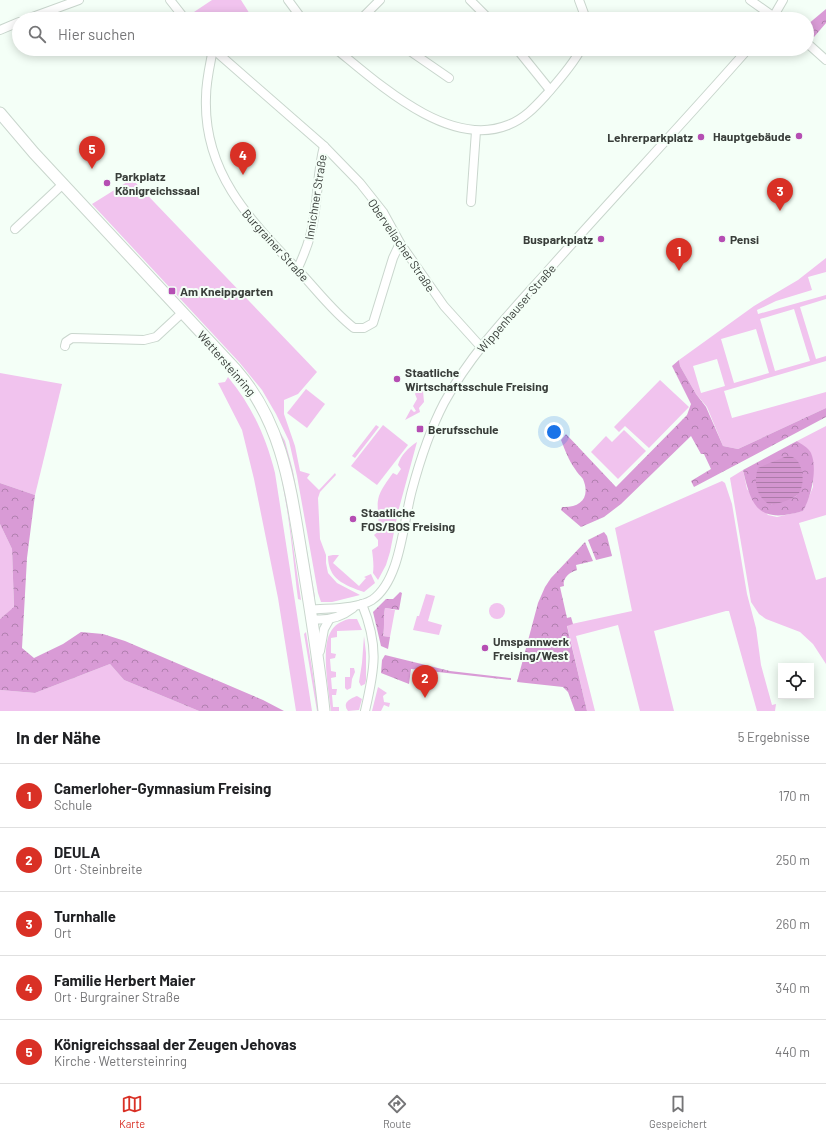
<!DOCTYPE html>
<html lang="de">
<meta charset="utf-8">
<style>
body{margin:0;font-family:Barlow,sans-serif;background:#f2f2f2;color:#202124}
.controls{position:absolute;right:12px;bottom:12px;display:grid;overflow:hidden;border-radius:0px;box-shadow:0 2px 10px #0003}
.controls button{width:36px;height:36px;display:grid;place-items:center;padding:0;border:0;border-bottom:1px solid #e0e0e0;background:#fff;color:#202124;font:20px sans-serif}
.you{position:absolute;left:554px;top:432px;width:14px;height:14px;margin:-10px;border:3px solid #fff;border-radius:50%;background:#1a73e8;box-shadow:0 0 0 6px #1a73e833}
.badge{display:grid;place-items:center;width:26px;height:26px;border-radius:50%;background:#d93025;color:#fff;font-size:13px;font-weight:700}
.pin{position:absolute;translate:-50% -33px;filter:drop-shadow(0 1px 2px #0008)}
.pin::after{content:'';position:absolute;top:21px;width:14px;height:12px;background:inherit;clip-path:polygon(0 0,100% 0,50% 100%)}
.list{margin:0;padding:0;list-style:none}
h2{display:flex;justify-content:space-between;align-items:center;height:52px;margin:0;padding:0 16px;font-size:17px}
h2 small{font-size:13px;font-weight:400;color:#757577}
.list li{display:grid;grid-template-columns:26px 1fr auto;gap:12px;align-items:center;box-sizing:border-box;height:64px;padding:0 16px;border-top:1px solid #e0e0e0}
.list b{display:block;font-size:15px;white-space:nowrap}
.list p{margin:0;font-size:13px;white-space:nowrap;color:#757577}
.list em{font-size:13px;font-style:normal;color:#757577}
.icon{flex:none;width:22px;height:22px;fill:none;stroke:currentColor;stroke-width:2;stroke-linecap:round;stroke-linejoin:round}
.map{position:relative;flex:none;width:826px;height:711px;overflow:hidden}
.search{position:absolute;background:#fff;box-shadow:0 2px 10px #0003;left:12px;right:12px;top:12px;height:44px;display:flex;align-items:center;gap:10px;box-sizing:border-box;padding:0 14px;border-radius:22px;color:#757577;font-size:15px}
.sheet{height:372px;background:#fff}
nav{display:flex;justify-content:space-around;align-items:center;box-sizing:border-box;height:56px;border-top:1px solid #e0e0e0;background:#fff;font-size:11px;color:#757577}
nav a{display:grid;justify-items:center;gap:2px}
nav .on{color:#d93025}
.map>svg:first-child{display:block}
.green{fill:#f1c3ee;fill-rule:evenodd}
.forest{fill:url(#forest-crowns);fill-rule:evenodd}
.water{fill:url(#water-rules)}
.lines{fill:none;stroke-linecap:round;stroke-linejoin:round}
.minor-casing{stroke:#c9d6cd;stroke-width:10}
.major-casing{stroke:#c9d6cd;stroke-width:13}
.minor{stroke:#fff;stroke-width:8}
.major{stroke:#fff;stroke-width:11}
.poi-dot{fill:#b54eb3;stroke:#f4fff7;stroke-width:1.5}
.labels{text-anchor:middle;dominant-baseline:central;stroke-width:4;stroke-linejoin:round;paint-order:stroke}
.poi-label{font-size:12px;font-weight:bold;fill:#393e3a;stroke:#f4fff7;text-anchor:start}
.street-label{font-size:12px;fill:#393e3a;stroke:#f4fff7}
</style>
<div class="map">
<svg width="826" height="711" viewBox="0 0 826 711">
<defs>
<pattern id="forest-crowns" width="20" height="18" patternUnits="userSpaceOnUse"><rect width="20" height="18" fill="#d99bd6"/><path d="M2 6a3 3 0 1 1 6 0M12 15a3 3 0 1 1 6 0" fill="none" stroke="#b180af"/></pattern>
<pattern id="water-rules" width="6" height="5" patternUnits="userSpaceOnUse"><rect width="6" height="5" fill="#d395cf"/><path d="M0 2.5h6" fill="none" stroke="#ac7ba9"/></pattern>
</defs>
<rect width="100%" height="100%" fill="#f4fff7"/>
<!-- green -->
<g class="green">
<path d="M212 0H241L253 19H196L191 14Z"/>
<path d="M132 179 317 372 298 394 284 400V414L295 446 300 471 310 474 307 478 319 490 335 473 336 475 320 492 318 498 320 539 326 555V563L328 573 337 583 360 595 332 602H321L318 593 297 476 289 441 276 414 262 390 239 362 92 204Z"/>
<path d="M826 258V272L808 277 812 290 776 301 757 310 758 314 826 295V299L800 307 816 359 826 356V361L724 391 732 418 826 392V408L738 449 723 446 707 407 696 394 680 366 679 360 754 306 798 280ZM794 309 810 361 775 371 760 319ZM756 329 769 373 734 383 721 339ZM717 359 725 386 701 393 693 366Z"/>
<path d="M183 322 215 354 249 394 269 428 284 484 301 600 298 599C291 545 286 456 257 410 237 377 209 350 183 322Z"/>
<path d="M0 373 62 384 35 495 0 483Z"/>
<path d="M228 377C252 406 266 437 275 473L312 711H296L278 598 254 479 242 430 218 383 225 382Z"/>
<path d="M660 380 689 407 649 448 625 426 619 432 614 427Z"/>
<path d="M424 383 426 385 423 391 424 402 419 408 420 412 405 420 411 409 414 412 416 411 413 406 417 399 415 394 420 384Z"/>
<path d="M306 389 325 404 307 428 287 413Z"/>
<path d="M376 425 379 427 355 458 352 456Z"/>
<path d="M383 425 408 445 377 485 351 466Z"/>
<path d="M826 426V515L799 523 816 580 826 577V664L813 644 800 632 766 619 759 614 751 602 730 478 743 470 747 489 768 515 777 517 803 511 813 487V478L812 469 801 445 797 441Z"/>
<path d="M624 430 646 451 618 479 591 452 606 436 612 442Z"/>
<path d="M280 432 285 441 293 471 315 597 314 598 291 472Z"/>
<path d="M417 442 398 512 390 552 386 565 378 580 373 573C374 565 373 558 372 550L378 546V540L374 535 379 531C378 499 373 500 393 473L397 475 401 469 398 465C400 456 409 447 417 442Z"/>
<path d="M722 481 725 483 732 504 747 594 756 628 761 665 772 705 776 704 775 711H757L729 611H726L654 631 674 711H640L618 625 576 636 595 711H587L567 625 632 611 615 528Z"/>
<path d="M0 524 12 549 14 608 0 619Z"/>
<path d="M333 555H339L333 563 359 586 366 578 364 577 371 574 375 583 364 592C344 585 328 579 328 556Z"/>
<path d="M426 594 435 596 428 621 442 625 439 635 413 630 417 616H419Z"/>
<circle cx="497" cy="611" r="8"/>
<path d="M385 608 395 610 390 637 383 636C385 626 383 617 385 608Z"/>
<path d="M349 619H357L362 630 337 631V637L331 638V653L336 654 335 658 330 659 331 671 336 672V677L331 678 332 689H337L336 695H332L333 707H339V711H331C329 692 321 649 330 633 334 625 341 621 349 619Z"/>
<path d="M306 632 319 711H317L304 634Z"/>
<path d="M364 636 366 653V680L365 684 361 686 359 682 362 663Z"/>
<path d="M110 664 124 680 199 711H0V690L35 693Z"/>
<path d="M350 668H354L355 672 352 679 351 688 347 690 345 688V677H350Z"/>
<path d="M378 687 387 693 383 696 384 702 390 703 389 707 384 705 381 711H372Z"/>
<path d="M357 696 362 699 359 710 348 711C342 703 349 699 357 696Z"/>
</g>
<!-- forest -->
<g class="forest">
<path d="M826 9V23L814 37 807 32V25Z"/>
<path d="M679 360 680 366 696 394 706 407 723 446 738 449 826 408V417L694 487 691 481 711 469 704 454H701L691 436 621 504 604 517 581 527 561 510 562 507C580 508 591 498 583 479 581 476 577 473 575 469 569 461 565 450 561 440L566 434 616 487 687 415 691 404 672 366Z"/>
<path d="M797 441C801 444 809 448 811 453 818 469 811 497 803 511 761 523 752 511 743 470ZM800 466 802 482 796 496 770 505Z"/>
<path d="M0 483 35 495 27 558 22 648 34 658 63 644 81 632 103 634 125 641 263 700 284 711H199L124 680 110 664 35 693 0 690V619L14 607 12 549 0 524Z"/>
<path d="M604 532 607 536 612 556 596 560 588 540Z"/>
<path d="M585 542 593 561 576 565 577 570C570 572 562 578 564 586L560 587 567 618 571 617 573 624 567 626 587 711H575L568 692 563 687 517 682 538 603 545 587 551 578Z"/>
<path d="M400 592 402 593 399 610 385 608C383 617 385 626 383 636L390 637 388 649 381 646 373 612 386 599H393Z"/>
<path d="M385 655 450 671 511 678V680L411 669 409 684 381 673 382 660Z"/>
</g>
<!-- water -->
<path class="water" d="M787 456C802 455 806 480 800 491 797 499 777 504 770 505 757 497 753 483 758 468Z"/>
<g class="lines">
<defs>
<g id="minor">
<path d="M170 0 185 19"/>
<path d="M288 0 302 19"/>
<path d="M470 0 489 19"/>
<path d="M579 0 586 19"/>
<path d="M750 0 777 19"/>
<path d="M27 19 79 0"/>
<path d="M361 19 380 0"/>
<path d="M772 19 783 0"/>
<path d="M0 30 19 22"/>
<path d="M807 43 826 60"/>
<path d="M213 49C210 65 206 81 206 97 203 172 249 219 297 269 316 289 333 312 354 328H364L373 323 393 258 400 243"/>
<path d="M213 49 324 146 360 183 383 212 400 243 444 306 481 347"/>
<path d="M336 49C379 84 449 149 508 125 524 119 535 107 546 95 559 80 572 66 581 49"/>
<path d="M407 49 449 78"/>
<path d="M517 49 550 90"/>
<path d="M471 202 476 131"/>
<path d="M15 229 63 184"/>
<path d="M297 270C305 253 312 235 314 217 318 193 318 169 324 146"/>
<path d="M65 346 66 342 72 338 144 340 156 337 183 312"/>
<path d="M362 604C379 646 375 668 365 711"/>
<path d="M310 610C328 608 357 609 372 600 401 580 403 522 412 490 420 460 430 430 444 403 472 351 514 309 553 265 617 193 684 122 748 49"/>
<path d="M312 619C327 621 340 618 353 608"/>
<path d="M320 651 324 629 329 620"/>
</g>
<path id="major" d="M0 113 34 153 236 370C285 426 291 494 303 564 311 613 319 662 324 711"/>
</defs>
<!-- minor casing -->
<use href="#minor" class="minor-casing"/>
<!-- major casing -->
<use href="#major" class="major-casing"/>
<!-- minor -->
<use href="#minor" class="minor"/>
<!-- major -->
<use href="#major" class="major"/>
</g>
<!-- markers -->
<g class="poi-dot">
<circle cx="799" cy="136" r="4"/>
<circle cx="701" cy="137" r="4"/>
<circle cx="107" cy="183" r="4"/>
<circle cx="601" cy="239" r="4"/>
<circle cx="722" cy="239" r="4"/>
<rect x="168" y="287" width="8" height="8" rx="2"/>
<circle cx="397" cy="379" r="4"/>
<rect x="416" y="425" width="8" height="8" rx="2"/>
<circle cx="353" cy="519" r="4"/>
<circle cx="485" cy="648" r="4"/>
</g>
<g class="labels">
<!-- poi labels -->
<g class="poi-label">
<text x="791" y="136" text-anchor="end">Hauptgebäude</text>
<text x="693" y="137" text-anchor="end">Lehrerparkplatz</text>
<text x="115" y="176">Parkplatz<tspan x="115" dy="14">Königreichssaal</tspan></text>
<text x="593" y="239" text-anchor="end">Busparkplatz</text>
<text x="730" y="239">Pensi</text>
<text x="180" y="291">Am Kneippgarten</text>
<text x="405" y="372">Staatliche<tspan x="405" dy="14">Wirtschaftsschule Freising</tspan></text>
<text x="428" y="429">Berufsschule</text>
<text x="361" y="512">Staatliche<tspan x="361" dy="14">FOS/BOS Freising</tspan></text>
<text x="493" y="641">Umspannwerk<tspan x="493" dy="14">Freising/West</tspan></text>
</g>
<!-- street labels -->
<g class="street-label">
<text transform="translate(315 197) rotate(-81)">Innichner Straße</text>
<text transform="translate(276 245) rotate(48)">Burgrainer Straße</text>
<text transform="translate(402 245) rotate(56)">Obervellacher Straße</text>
<text transform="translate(516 308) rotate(-49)">Wippenhauser Straße</text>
<text transform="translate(227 363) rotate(49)">Wettersteinring</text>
</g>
</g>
</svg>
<div class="controls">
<button><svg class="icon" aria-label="locate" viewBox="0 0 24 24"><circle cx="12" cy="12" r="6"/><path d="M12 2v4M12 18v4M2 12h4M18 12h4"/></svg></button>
</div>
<div class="you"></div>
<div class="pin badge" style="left:679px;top:271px">1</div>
<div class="pin badge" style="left:425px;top:698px">2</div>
<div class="pin badge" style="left:780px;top:211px">3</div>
<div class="pin badge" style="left:243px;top:175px">4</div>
<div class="pin badge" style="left:92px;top:169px">5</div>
<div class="search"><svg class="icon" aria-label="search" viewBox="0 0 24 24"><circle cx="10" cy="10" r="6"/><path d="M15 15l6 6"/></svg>Hier suchen</div>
</div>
<section class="sheet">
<h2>In der Nähe<small>5 Ergebnisse</small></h2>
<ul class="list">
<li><span class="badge">1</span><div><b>Camerloher-Gymnasium Freising</b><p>Schule</p></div><em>170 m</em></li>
<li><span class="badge">2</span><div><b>DEULA</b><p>Ort · Steinbreite</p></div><em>250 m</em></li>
<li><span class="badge">3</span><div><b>Turnhalle</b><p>Ort</p></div><em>260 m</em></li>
<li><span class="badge">4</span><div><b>Familie Herbert Maier</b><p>Ort · Burgrainer Straße</p></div><em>340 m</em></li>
<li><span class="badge">5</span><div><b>Königreichssaal der Zeugen Jehovas</b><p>Kirche · Wettersteinring</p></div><em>440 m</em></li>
</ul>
</section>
<nav>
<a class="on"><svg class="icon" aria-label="map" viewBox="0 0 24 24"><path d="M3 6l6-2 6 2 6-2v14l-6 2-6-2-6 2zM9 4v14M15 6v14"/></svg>Karte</a>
<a><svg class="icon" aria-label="directions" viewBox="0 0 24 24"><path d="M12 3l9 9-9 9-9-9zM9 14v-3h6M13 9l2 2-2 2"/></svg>Route</a>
<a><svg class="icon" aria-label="saved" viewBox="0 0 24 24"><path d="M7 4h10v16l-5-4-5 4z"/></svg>Gespeichert</a>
</nav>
